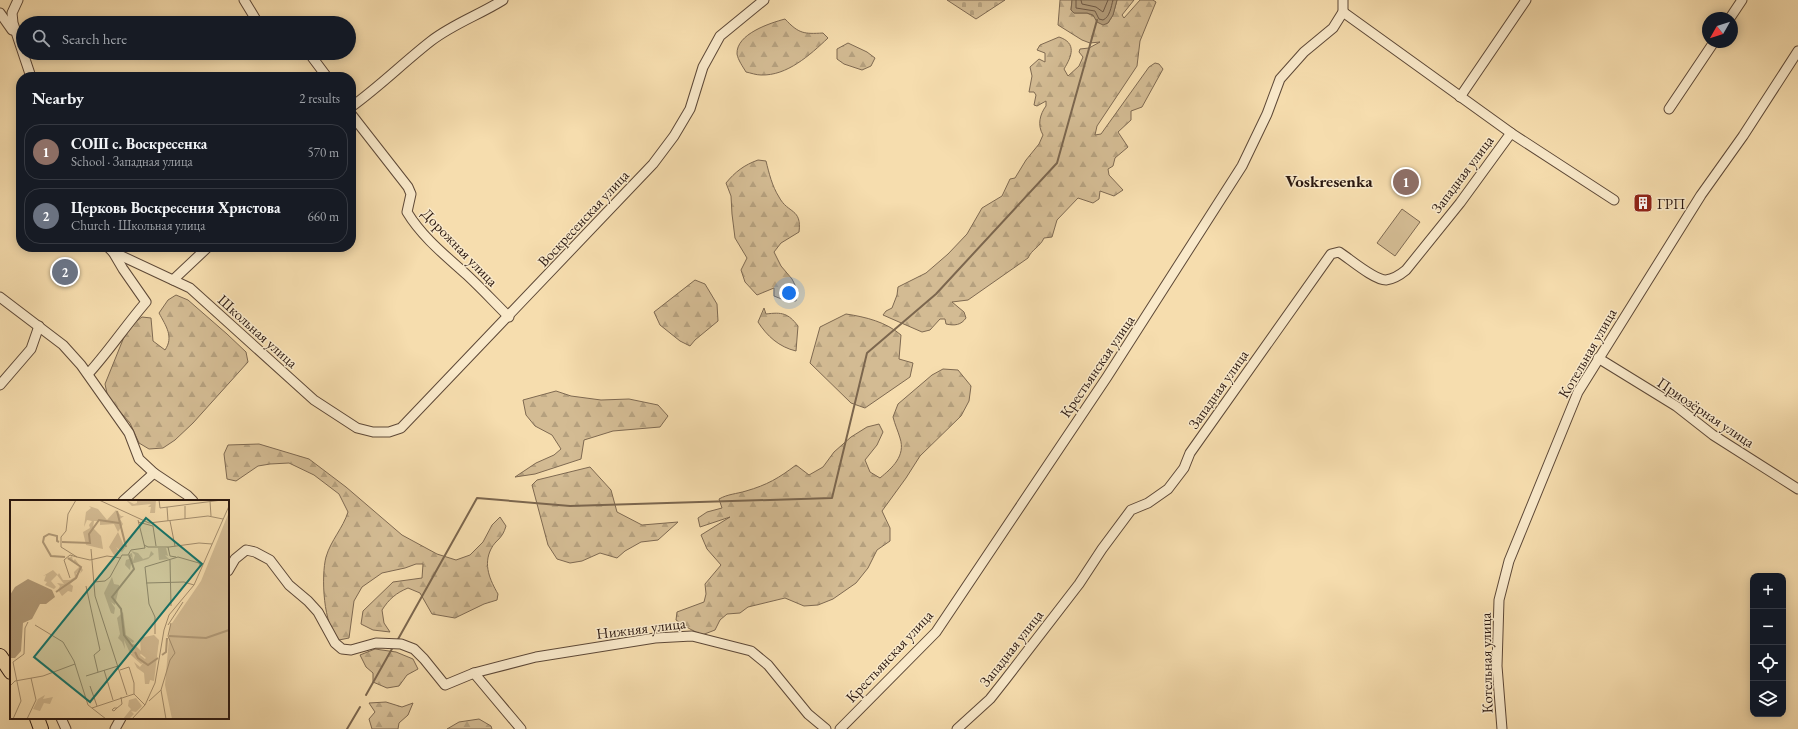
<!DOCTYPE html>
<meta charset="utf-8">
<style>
body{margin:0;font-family:"EB Garamond",serif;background:#20242c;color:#f1f3f6}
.controls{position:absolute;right:12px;bottom:12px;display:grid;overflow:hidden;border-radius:8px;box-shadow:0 2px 10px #0003}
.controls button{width:36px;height:36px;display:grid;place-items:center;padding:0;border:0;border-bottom:1px solid #363941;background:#171b24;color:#f1f3f6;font:20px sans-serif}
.compass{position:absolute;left:1702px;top:12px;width:36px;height:36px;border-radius:50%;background:#171b24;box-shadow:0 2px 10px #0003;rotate:231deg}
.you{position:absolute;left:789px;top:293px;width:14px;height:14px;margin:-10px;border:3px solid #fff;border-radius:50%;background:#1a73e8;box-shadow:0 0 0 6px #1a73e833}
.badge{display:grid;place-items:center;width:26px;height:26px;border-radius:50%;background:#c59692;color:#fff;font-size:13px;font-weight:700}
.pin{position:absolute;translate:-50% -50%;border:2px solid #fff;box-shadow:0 1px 4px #0006}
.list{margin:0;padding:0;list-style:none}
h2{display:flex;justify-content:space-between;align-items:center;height:52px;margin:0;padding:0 16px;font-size:17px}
h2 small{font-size:13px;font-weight:400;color:#9ea1a6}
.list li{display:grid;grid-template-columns:26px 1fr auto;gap:12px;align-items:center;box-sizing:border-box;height:56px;margin:0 8px 8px;padding:0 8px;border:1px solid #363941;border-radius:16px}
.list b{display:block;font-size:15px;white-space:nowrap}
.list p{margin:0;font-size:13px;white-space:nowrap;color:#9ea1a6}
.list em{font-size:13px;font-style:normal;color:#9ea1a6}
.icon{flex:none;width:22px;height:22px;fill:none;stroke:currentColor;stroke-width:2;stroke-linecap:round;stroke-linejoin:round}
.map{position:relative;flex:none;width:1798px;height:729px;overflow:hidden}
.search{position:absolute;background:#171b24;box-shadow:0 2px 10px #0003;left:16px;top:16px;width:340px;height:44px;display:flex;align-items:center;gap:10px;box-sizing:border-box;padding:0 14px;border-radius:22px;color:#9ea1a6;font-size:15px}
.panel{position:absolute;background:#171b24;box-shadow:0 2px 10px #0003;left:16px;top:72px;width:340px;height:180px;border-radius:16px}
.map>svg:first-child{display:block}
.grass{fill:#d3bb93;stroke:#7e6951}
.forest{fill:url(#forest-firs);stroke:#7e6951}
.cemetery{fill:url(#cemetery-stones);stroke:#7e6951}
.water{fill:#b19a78;stroke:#7b664e}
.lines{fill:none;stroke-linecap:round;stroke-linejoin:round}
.shore{stroke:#6e5844;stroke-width:1}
.stream{stroke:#7b664e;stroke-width:2}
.street-casing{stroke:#5d4837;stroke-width:11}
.primary-casing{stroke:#2a170f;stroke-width:16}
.street{stroke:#f9e9ca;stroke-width:9}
.primary{stroke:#f6ddae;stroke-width:14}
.labels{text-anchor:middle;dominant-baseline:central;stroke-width:3;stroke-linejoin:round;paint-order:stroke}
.street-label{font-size:15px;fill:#2a170f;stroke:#f9e9ca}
.poi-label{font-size:15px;fill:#2a170f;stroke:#f9e9ca;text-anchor:start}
.quarter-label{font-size:17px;font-weight:bold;fill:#2a170f;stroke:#f9e9ca}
.inset-river{fill:none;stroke:#b19a78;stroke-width:2}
.inset-road{fill:none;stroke:#a48e6e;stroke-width:1}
.view{fill:#0f766e;fill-opacity:0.15;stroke:#0f766e;stroke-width:2}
.inset-edge{fill:none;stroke:#2a170f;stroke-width:2}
</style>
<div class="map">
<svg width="1798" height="729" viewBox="0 0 1798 729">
<defs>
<pattern id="forest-firs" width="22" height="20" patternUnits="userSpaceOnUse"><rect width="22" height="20" fill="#d3bb93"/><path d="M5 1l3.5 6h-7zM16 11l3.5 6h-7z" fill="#b5a07e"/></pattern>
<pattern id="cemetery-stones" width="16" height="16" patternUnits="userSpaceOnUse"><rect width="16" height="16" fill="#d3bb93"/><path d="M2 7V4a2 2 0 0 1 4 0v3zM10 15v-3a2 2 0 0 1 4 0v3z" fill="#b5a07e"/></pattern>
</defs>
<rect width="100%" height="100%" fill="#f6ddae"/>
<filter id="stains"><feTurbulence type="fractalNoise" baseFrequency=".005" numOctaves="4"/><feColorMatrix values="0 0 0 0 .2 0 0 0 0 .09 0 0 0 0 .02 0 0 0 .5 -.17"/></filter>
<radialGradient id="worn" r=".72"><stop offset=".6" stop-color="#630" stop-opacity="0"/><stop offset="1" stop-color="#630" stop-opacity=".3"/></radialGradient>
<!-- grass -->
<path class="grass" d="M1402 209 1420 222 1395 256 1377 243Z"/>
<!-- forest -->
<g class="forest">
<path d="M1060 0H1072L1071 10 1074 13H1087L1108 23 1113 15 1117 0H1134L1122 15 1124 18 1140 0H1153L1156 2 1140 41 1137 66 1097 126 1095 135 1101 134 1149 67 1155 63 1159 64 1163 69 1142 107 1131 111V120L1118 132 1128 147 1115 158 1113 166 1108 169 1109 175 1123 190 1114 196 1100 191 1099 199 1093 203 1078 198 1057 220 1052 237 1044 238C1040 247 1032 249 1028 258L968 300 952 302 964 312 966 318C961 325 955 326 946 324L945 319H940L930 330 922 332 883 315 886 311 892 308 897 295 898 287 926 273 948 254 967 234 982 208 1002 196 1010 179 1015 178 1026 160 1039 144 1043 135C1037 125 1040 114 1046 106V101L1037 106 1034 105 1036 95 1034 92H1029L1032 76 1030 67 1039 59 1045 62V53L1037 50 1040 45 1059 37C1077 43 1072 56 1064 69L1068 76 1079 66 1083 57 1079 52 1080 49 1089 48 1100 42 1090 43 1082 40 1058 25Z"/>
<path d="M785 19C799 34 804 34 823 33L828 38C810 55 787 76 761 75 756 75 751 73 746 72 743 67 738 60 737 54 736 34 770 23 785 19Z"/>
<path d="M848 43 867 52 875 58 871 66 862 70 844 64 837 59V49Z"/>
<path d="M758 160 766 161C769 173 772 186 779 197 788 214 802 208 799 232L781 243 774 252 781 266 792 279 798 291 796 301 784 300 774 296V288L757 295 745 282 741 270 747 258 735 238 732 214 731 196 726 183C735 172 744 165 758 160Z"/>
<path d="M695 280 705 284 717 304 718 321 695 340 690 346 680 341 660 325 654 312Z"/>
<path d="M176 295 188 300 227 334 246 352 248 362 193 423 175 440 163 448 149 449 139 443 130 423 108 398 105 384 124 337 134 323 142 317 151 318 153 341 165 350C174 337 166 326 159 313L168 300Z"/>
<path d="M764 308 766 314C782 312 788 313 798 326L796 351C779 347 767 336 758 322Z"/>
<path d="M846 314C866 317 886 322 901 335L899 359 913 363 910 377 865 408 851 403 810 363 820 327Z"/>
<path d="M943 369 958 370 971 386 969 401 961 416 920 456 906 478 882 511 890 528V541L877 550 868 568 856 583 833 599 818 605 804 606 785 598 748 607 740 613 727 614 720 620 715 630 702 635 690 629 676 620 677 612 704 602 706 594 705 584 721 565 707 549 701 535 730 517 700 527 698 518 707 512 722 508 719 499C728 494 736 494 746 491 767 485 779 478 796 465L809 475 823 467 834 452 851 437 867 427 879 424 883 432 877 445 865 460 870 472 880 478C892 468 906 456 900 438 898 431 895 425 893 417L898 404 932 375Z"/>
<path d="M556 391 571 396 601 400 629 399 658 405 668 416 660 427 613 431 584 440 581 459 535 474 515 477 536 463 554 455 561 449 552 435 535 426 526 415 523 400Z"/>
<path d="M259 444 309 459 346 487 402 535 437 554 456 560 470 555 483 542 492 525 500 517 506 526C502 540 496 539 491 549 483 565 490 580 498 594L497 600 484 604 455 618 432 614 420 593 408 588C396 593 389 599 382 610L384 623 390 632 373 630 361 624 363 611 393 582 422 578 423 564H416L405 568 382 573 362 587 354 601 349 638 339 640C323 626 321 576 326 557 331 540 343 528 348 512L339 494 314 475 289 463 270 464 258 466 236 481 227 479 224 454 228 445Z"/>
<path d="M590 467 611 490 617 512 642 525 678 522 658 540 641 542 625 551 617 558 600 553 582 561 570 563 557 559 548 545 532 485 537 480Z"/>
<path d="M375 649 396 652 413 659 418 669 407 675 399 686 387 688 373 682V673L366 667 360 655Z"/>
<path d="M386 702 402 707 413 703 408 715 399 723 398 729H372L369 719 375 712 369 703Z"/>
<path d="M479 719 491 726 492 729H447L459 722Z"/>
</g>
<!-- cemetery -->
<path class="cemetery" d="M947 0H1005L976 19Z"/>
<!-- water -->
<path class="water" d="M1072 0H1117L1113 15 1108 23 1103 25 1097 22 1093 15 1087 13H1074L1071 10Z"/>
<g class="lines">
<!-- shore -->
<g class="shore">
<path d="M1076 0V8L1095 11 1099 19 1103 20C1110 17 1111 7 1113 0"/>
<path d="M1081 0 1082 4 1096 7 1103 12 1108 0"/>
</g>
<!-- stream -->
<g class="stream">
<path d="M397 641 477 498 570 506 832 498 867 353 936 294 1057 163 1097 20"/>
<path d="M366 695 393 647"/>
<path d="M347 729 360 707"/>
</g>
<defs>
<g id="street">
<path d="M18 0 12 13 13 23 31 77"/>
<path d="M244 0 258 23"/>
<path d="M1343 12 1511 133 1614 200"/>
<path d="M0 13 12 30"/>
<path d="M1730 18 1742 0"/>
<path d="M309 53 327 77"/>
<path d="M1460 97 1526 0"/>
<path d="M351 107C379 87 404 62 431 41 453 24 479 15 503 0"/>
<path d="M1669 109 1714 42"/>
<path d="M351 114 408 187 411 194 407 212C422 237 446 256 467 275 482 289 495 303 509 317"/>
<path d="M108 247 113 252 190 288 314 400 357 428 373 432H389L401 428 653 164 674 136 690 109 703 67 720 36 764 0"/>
<path d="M173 280 208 247"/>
<path d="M0 297 63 345 81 365 129 433 139 459 154 473 187 495 193 501"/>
<path d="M1598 358 1676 406 1713 435 1798 489"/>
<path d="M88 374C109 351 126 325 146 302L123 269 113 252"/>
<path d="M0 385 31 349 39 326"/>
<path d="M123 501 154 473"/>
<path d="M228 571 235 559 246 550 255 552 270 560 289 585 308 601 318 612 335 643 342 649 351 650 376 643 401 644 414 649 424 659 445 685 474 673 536 657 655 638 692 636 751 651 768 665 808 714 826 729"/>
<path d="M474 673 521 729"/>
<path d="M61 718 66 729"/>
<path d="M115 729 121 718"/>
<path d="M840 729 936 632 1107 377 1242 166 1267 114 1280 79 1304 52 1333 28 1343 12V0"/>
<path d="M957 729 990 699 1005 680 1079 584 1102 549 1131 510 1148 503 1168 489 1184 468 1190 453 1331 254 1339 252C1350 259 1374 280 1386 280 1394 279 1400 275 1406 270L1460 203 1511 133"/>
<path d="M1502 729 1497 666 1499 600 1509 561 1578 392 1701 195 1743 136 1798 51"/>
</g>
<g id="primary">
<path d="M0 656 11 672"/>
<path d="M37 718 41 729"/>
</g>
</defs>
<!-- street casing -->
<use href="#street" class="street-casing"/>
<!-- primary casing -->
<use href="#primary" class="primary-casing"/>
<!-- street -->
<use href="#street" class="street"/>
<!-- primary -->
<use href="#primary" class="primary"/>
</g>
<!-- icons -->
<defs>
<symbol id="building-square" viewBox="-11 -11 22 22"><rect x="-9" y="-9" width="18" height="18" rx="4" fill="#8f2418" stroke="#f9e9ca"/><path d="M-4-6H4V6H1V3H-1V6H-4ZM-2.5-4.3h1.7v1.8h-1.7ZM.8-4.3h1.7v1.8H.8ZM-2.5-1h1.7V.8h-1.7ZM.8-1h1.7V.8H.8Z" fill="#fff"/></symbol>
</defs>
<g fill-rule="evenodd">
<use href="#building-square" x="1632" y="192" width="22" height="22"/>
</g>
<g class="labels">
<!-- street labels -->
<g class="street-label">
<text transform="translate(1462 174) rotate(-53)">Западная улица</text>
<text transform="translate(583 218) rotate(-47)">Воскресенская улица</text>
<text transform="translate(460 247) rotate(46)">Дорожная улица</text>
<text transform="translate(258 331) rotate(42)">Школьная улица</text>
<text transform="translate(1587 353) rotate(-60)">Котельная улица</text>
<text transform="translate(1097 366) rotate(-56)">Крестьянская улица</text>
<text transform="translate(1218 389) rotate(-55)">Западная улица</text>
<text transform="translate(1706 412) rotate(34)">Приозёрная улица</text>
<text transform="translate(641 628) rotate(-7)">Нижняя улица</text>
<text transform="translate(1011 648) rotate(-52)">Западная улица</text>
<text transform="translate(889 656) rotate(-47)">Крестьянская улица</text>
<text transform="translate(1486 663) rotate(-91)">Котельная улица</text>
</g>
<!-- poi labels -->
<g class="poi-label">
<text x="1657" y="203">ГРП</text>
</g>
<!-- quarter labels -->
<g class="quarter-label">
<text x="1329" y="181">Voskresenka</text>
</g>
</g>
<!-- overview -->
<g transform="translate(10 500)">
<rect width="219" height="219" fill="#f6ddae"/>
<path d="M116 0 124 4 127 3V0H146L145 13H140L141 7H138L141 4 122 6ZM79 6 88 9 97 20 106 10 111 16H114L110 19 113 24 108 32 115 48 112 52 106 47 109 51 107 56 104 55 99 47 108 32 104 24 90 25V21H84L83 28 91 36 93 49 76 45 73 32 80 28 79 25 82 21 77 20 74 27 76 12 81 8ZM148 48H156L158 56 155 55 159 59 149 60ZM121 51 128 53 133 59 139 57 141 51 144 54 138 59 121 64 120 70 115 65 116 60 122 58 119 54 122 53 123 61 125 55ZM62 56 63 61 65 59 73 70 70 74 71 71 70 68 66 74 68 77 60 84 63 86 62 92 58 91 52 96 48 90 50 86 47 83 54 84 47 75 41 81 46 87 44 89 35 85 37 82 34 81 36 75 33 76 43 70 48 75 49 73 53 80H60L65 77 64 72 70 66 57 59ZM102 77 104 84 109 85V88L105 105 101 102 105 108 104 114 101 113 94 93ZM113 112 116 135 124 141 123 143 120 141 121 145 124 144 132 152 130 155 135 159 149 140 144 181 140 180 139 184H135L134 173 127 168 124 162 130 167 133 163 131 164 122 156 120 154 123 153H120L114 140 115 149 112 142 108 138 110 134 107 118ZM35 195 33 199 43 197 40 204 34 203 30 211 23 209 28 199ZM126 198 132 206 126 212 121 211 124 214 119 219H113L121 209 118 206 119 200Z" fill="#d3bb93"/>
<path d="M144 135 149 140 146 157 144 160 142 157 136 158 131 154 130 138Z" fill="#d3bb93"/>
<path d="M219 12V219H162L155 185 160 126 191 81Z" fill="#d3bb93"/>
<path d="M18 79 42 90 45 97 36 104H30L22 119 13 123 11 151 5 158H0V95L5 87Z" fill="#b19a78"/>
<path class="inset-river" d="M107 11 116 47M49 42 47 41V36L39 34 34 37 33 42 41 56 55 57M52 42 80 43 79 34 89 20 109 23M119 55 124 69 102 97 111 109 114 135 123 147M46 92 66 78 71 67 58 58M159 136 196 138 219 130M125 152 128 158 138 165 148 158M152 155 156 152 157 138"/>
<path class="inset-road" d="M66 0 58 14 56 31 51 37V47L67 57 80 60 97 56 111 58M89 0 139 23 198 16 213 19M149 0 150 8 212 0M200 1 201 16M157 7 158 21M175 19V6M160 21 165 46M128 22 143 26 146 46M134 45 138 47H159L189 43 202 44M158 47 160 56 166 57M81 49 85 96 117 195M160 60 161 106M60 78 54 60 60 55 67 57M84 82 95 81 100 77 112 55H118L121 50 135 48 128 20M136 83 174 82 184 85M76 86 90 150 84 155 88 172M25 125 53 142 64 161 78 205 96 219M158 125 173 102M145 134V117L139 104 135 67 168 57 189 63 191 67M3 162 11 201 3 219M3 162 14 154 15 128 18 122M94 170 103 200M110 170 119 167 124 183V194L135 205M76 176 108 166M0 186 5 181 33 176 65 164M80 186 87 206M151 190 160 160 165 153 158 136 161 123M139 201 151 190 156 219M82 208 124 194M107 208 104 211 102 210 104 208ZM107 208 112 204 111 197M17 219 26 200 21 178M122 219 135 205 145 183 154 130 159 115 184 85 219 6"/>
<path class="view" d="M136 18 192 64 80 202 24 157Z"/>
<rect width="219" height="219" class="inset-edge"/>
</g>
<rect width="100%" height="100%" filter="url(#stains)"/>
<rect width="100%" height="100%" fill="url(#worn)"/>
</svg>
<div class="controls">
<button>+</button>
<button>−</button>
<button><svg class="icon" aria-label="locate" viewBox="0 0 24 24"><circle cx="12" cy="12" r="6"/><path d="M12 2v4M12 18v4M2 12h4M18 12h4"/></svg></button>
<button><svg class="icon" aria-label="layers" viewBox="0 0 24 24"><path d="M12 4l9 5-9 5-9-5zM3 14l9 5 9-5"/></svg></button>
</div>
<svg class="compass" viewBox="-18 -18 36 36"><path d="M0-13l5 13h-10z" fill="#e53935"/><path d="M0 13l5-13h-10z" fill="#9ea1a6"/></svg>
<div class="you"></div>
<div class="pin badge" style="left:1406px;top:182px;background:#8d6e63">1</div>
<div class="pin badge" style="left:65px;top:272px;background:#6b7280">2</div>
<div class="search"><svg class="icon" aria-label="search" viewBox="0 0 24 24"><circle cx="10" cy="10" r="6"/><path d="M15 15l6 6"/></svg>Search here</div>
<section class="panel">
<h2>Nearby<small>2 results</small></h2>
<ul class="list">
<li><span class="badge" style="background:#8d6e63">1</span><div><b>СОШ с. Воскресенка</b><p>School · Западная улица</p></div><em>570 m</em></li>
<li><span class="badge" style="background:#6b7280">2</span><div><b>Церковь Воскресения Христова</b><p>Church · Школьная улица</p></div><em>660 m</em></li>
</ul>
</section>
</div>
